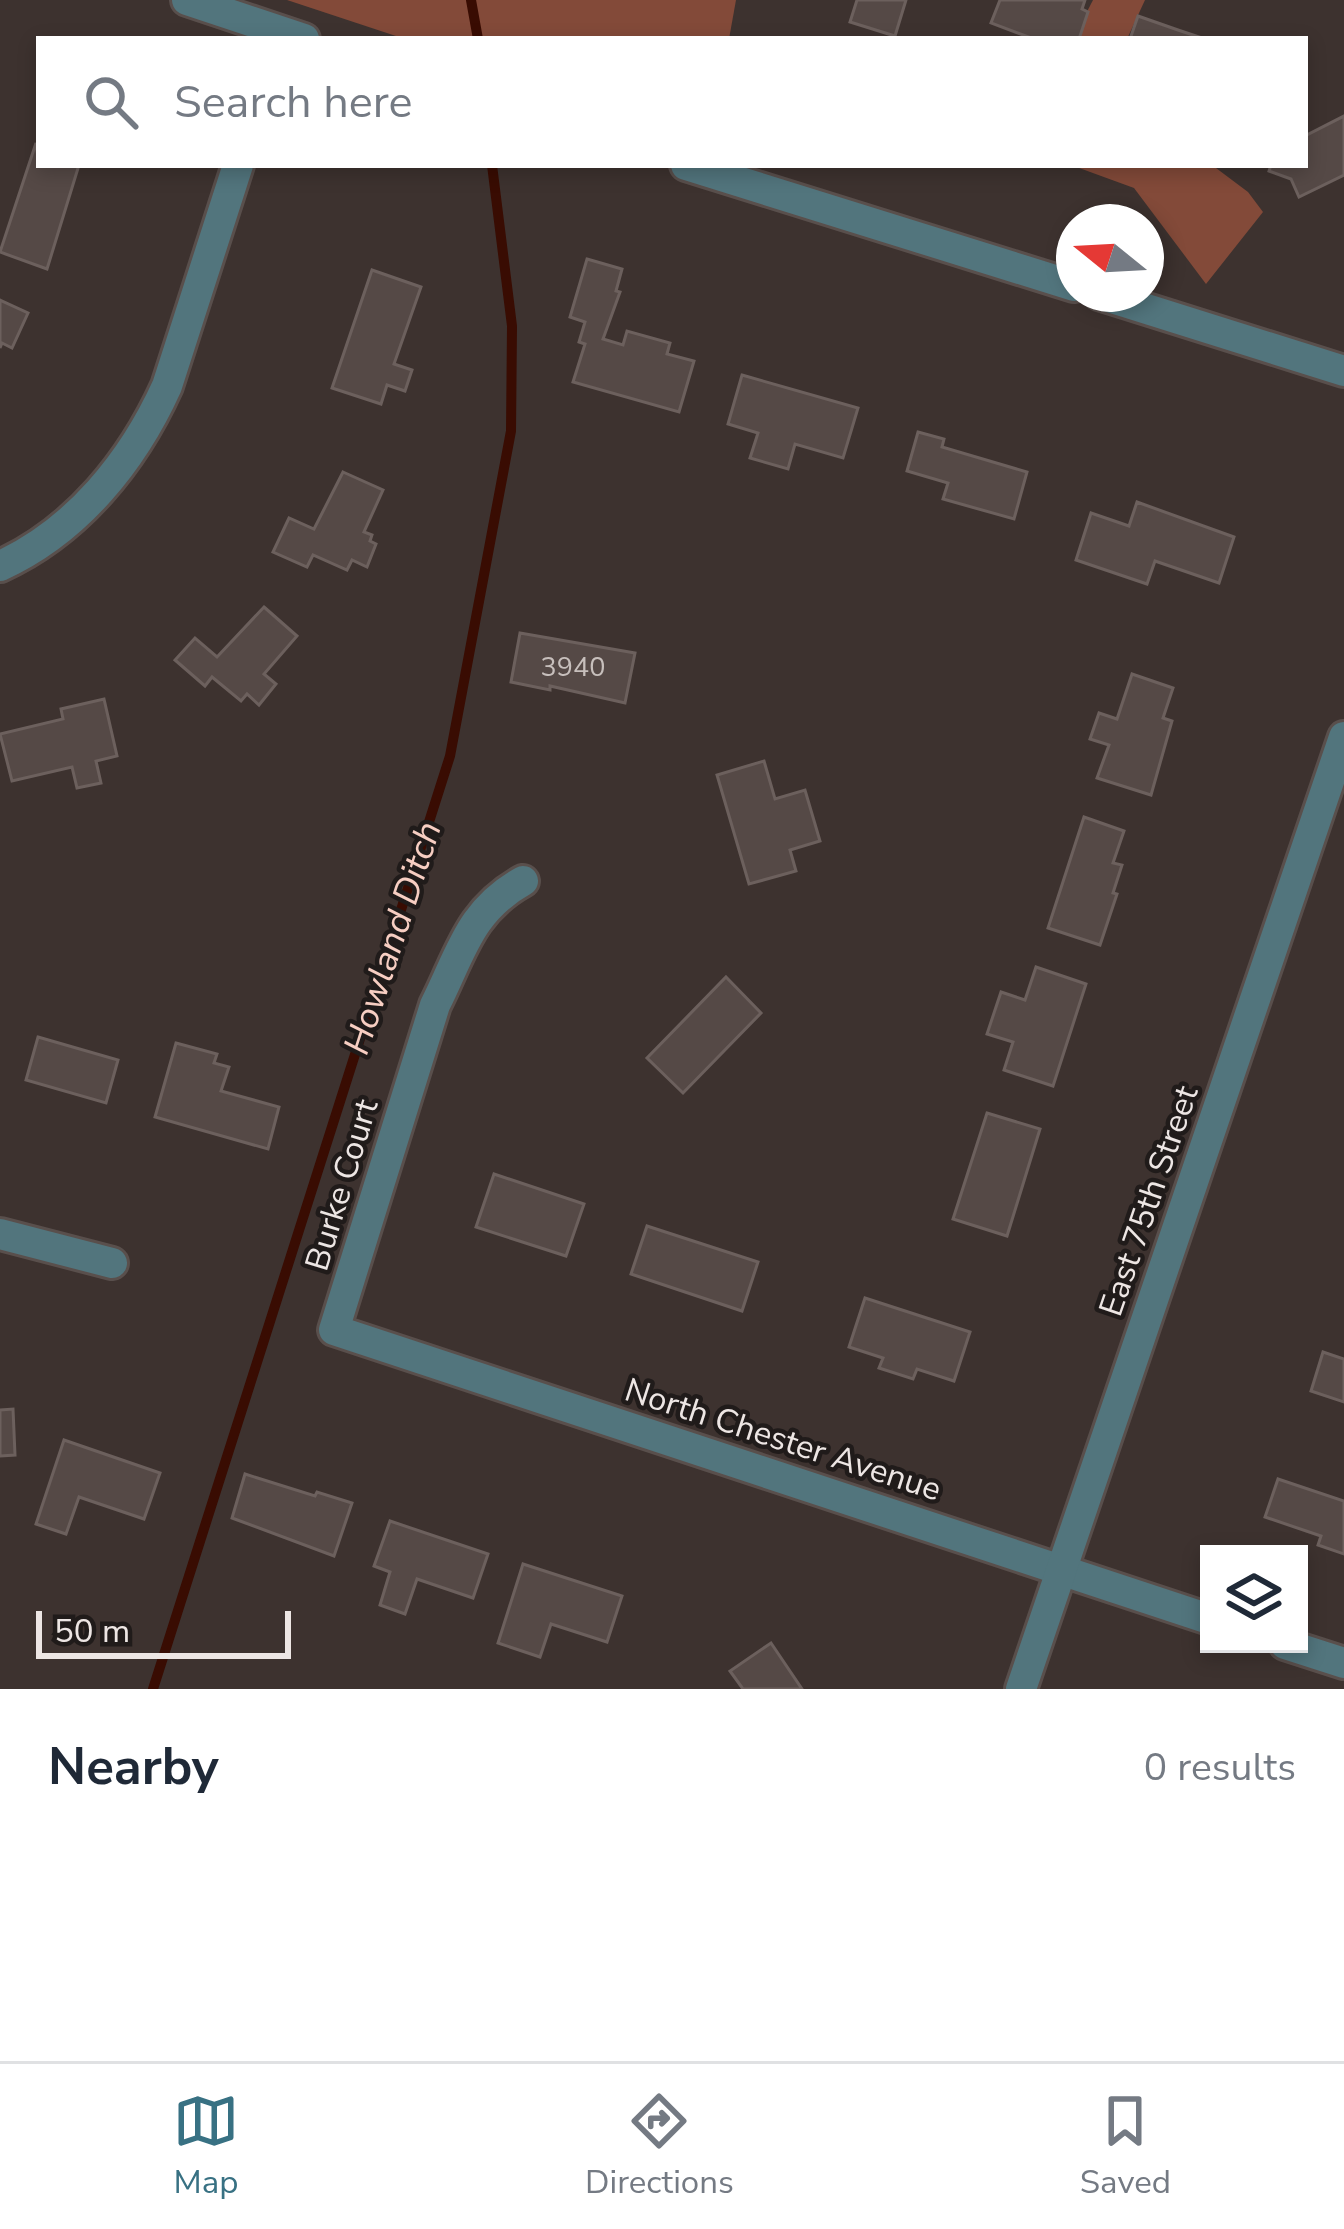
<!DOCTYPE html>
<style>
body{margin:0;font-family:"Nunito Sans",sans-serif;background:#f2f2f3;color:#1f2937}
.controls{position:absolute;right:36px;bottom:36px;display:grid;overflow:hidden;border-radius:0px;box-shadow:0 6px 18px #0003}
.controls button{width:108px;height:108px;display:grid;place-items:center;padding:0;border:0;border-bottom:3px solid #e0e1e3;background:#fff;color:#1f2937;font:60px sans-serif}
.compass{position:absolute;left:1056px;top:204px;width:108px;height:108px;border-radius:50%;background:#fff;box-shadow:0 6px 18px #0003;rotate:288deg}
.scale{position:absolute;left:36px;bottom:30px;width:255px;box-sizing:border-box;padding-left:12px;border:6px solid #ede6e4;border-top:0;font-size:33px;line-height:42px;white-space:nowrap;color:#ede6e4;-webkit-text-stroke:9px #201b1a;paint-order:stroke}
.list{margin:0;padding:0;list-style:none}
h2{display:flex;justify-content:space-between;align-items:center;height:156px;margin:0;padding:0 48px;font-size:51px}
h2 small{font-size:39px;font-weight:400;color:#747a83}
.icon{flex:none;width:66px;height:66px;fill:none;stroke:currentColor;stroke-width:2;stroke-linecap:round;stroke-linejoin:round}
.map{position:relative;flex:none;width:1344px;height:1689px;overflow:hidden}
.search{position:absolute;background:#fff;box-shadow:0 6px 18px #0003;left:36px;right:36px;top:36px;height:132px;display:flex;align-items:center;gap:30px;box-sizing:border-box;padding:0 42px;border-radius:0px;color:#747a83;font-size:45px}
.sheet{height:372px;background:#fff}
nav{display:flex;justify-content:space-around;align-items:center;box-sizing:border-box;height:168px;border-top:3px solid #e0e1e3;background:#fff;font-size:33px;color:#747a83}
nav a{display:grid;justify-items:center;gap:6px}
nav .on{color:#387183}
.map>svg:first-child{display:block}
.green{fill:#834a39}
.lines{fill:none;stroke-linecap:round;stroke-linejoin:round}
.stream{stroke:#390c02;stroke-width:10}
.building{fill:#554946;stroke:#6c605d;stroke-width:3}
.minor-casing{stroke:#594f4c;stroke-width:36}
.tertiary-casing{stroke:#594f4c;stroke-width:36}
.minor{stroke:#52757d;stroke-width:30}
.tertiary{stroke:#52757d;stroke-width:30}
.labels{text-anchor:middle;dominant-baseline:central;stroke-width:9;stroke-linejoin:round;paint-order:stroke}
.number-label{font-size:27px;fill:#c7bfbc}
.street-label{font-size:33px;fill:#ede6e4;stroke:#201b1a}
.water-label{font-size:36px;font-style:italic;fill:#f7cec2;stroke:#201b1a}
</style>
<div class="map">
<svg width="1344" height="1689" viewBox="0 0 1344 1689">
<rect width="100%" height="100%" fill="#3d322f"/>
<!-- green -->
<g class="green">
<path d="M287 0H736L729 39H405Z"/>
<path d="M1093 0H1145L1127 39H1073Z"/>
<path d="M1071 165H1212L1248 192 1263 212 1206 284 1134 188Z"/>
</g>
<g class="lines">
<!-- stream -->
<g class="stream">
<path d="M471 0 478 39"/>
<path d="M153 1689 450 756 511 431 512 326 492 165"/>
</g>
</g>
<!-- building -->
<g class="building">
<path d="M857 0H906L895 36 850 22Z"/>
<path d="M1000 0H1085L1082 9 1088 12 1079 39H1034L991 23Z"/>
<path d="M1138 16 1178 30 1205 39H1130Z"/>
<path d="M1344 116V175L1299 197 1291 179 1269 171 1271 165H1305V136Z"/>
<path d="M36 143 39 165H79L47 269 0 252Z"/>
<path d="M587 259 622 269 616 291 620 292 603 339 623 345 627 331 670 343 667 354 694 361 679 412 573 382 585 344 579 342 585 322 570 317Z"/>
<path d="M372 270 421 287 394 364 412 370 405 391 387 385 381 404 332 388Z"/>
<path d="M0 300 28 313 12 348 2 343 0 348Z"/>
<path d="M742 375 858 408 843 458 795 444 788 469 750 458 758 433 728 424Z"/>
<path d="M918 432 944 439 942 447 1027 472 1014 519 943 499 948 483 907 471Z"/>
<path d="M343 472 383 490 364 532 372 535 370 541 376 544 367 567 352 560 347 570 313 555 307 567 273 552 289 518 314 529Z"/>
<path d="M1137 502 1234 537 1219 583 1155 561 1147 584 1076 560 1091 513 1129 526Z"/>
<path d="M264 607 297 636 264 674 276 684 259 705 247 694 241 701 212 677 205 686 175 660 195 638 217 657Z"/>
<path d="M520 633 635 653 625 703 550 686V690L511 682Z"/>
<path d="M1132 674 1173 688 1163 718 1172 721 1151 795 1097 778 1109 745 1090 739 1099 713 1117 719Z"/>
<path d="M104 699 117 756 96 761 101 783 77 788 72 767 12 781 0 734 63 719 61 709Z"/>
<path d="M764 761 775 799 805 790 820 841 790 850 796 871 749 884 717 775Z"/>
<path d="M1084 817 1124 831 1113 863 1122 865 1113 893 1117 894 1100 945 1048 928Z"/>
<path d="M1036 967 1086 984 1053 1086 1004 1070 1013 1042 987 1034 1001 992 1025 1000Z"/>
<path d="M726 977 761 1013 683 1093 647 1058Z"/>
<path d="M38 1037 118 1060 106 1103 26 1080Z"/>
<path d="M176 1043 217 1054 214 1063 229 1067 221 1091 279 1107 268 1149 155 1117Z"/>
<path d="M987 1113 1040 1129 1007 1236 953 1219Z"/>
<path d="M494 1174 584 1204 566 1256 476 1227Z"/>
<path d="M647 1226 758 1262 742 1311 631 1274Z"/>
<path d="M865 1298 970 1332 954 1381 917 1369 913 1379 879 1368 883 1358 849 1347Z"/>
<path d="M1323 1352 1344 1359V1402L1311 1391Z"/>
<path d="M13 1409 15 1455 0 1456V1410Z"/>
<path d="M64 1440 160 1473 144 1519 79 1497 66 1534 36 1524Z"/>
<path d="M245 1474 315 1496 317 1492 352 1503 334 1556 232 1518Z"/>
<path d="M1278 1479 1344 1501V1554L1318 1545 1321 1536 1265 1517Z"/>
<path d="M390 1521 488 1554 473 1598 417 1579 405 1614 380 1605 390 1572 374 1566Z"/>
<path d="M523 1564 622 1596 607 1642 551 1624 540 1657 498 1643Z"/>
<path d="M771 1643 802 1689H743L730 1671Z"/>
</g>
<g class="lines">
<defs>
<g id="minor">
<path d="M0 566C77 531 133 461 167 386L238 165"/>
<path d="M523 881C469 911 461 954 435 1005L334 1330 1209 1619"/>
<path d="M0 1234 112 1263"/>
<path d="M1285 1644 1344 1663"/>
<path d="M1021 1689 1344 737"/>
</g>
<g id="tertiary">
<path d="M187 0 304 39"/>
<path d="M686 165 1074 286"/>
<path d="M1099 294 1344 371"/>
</g>
</defs>
<!-- minor casing -->
<use href="#minor" class="minor-casing"/>
<!-- tertiary casing -->
<use href="#tertiary" class="tertiary-casing"/>
<!-- minor -->
<use href="#minor" class="minor"/>
<!-- tertiary -->
<use href="#tertiary" class="tertiary"/>
</g>
<g class="labels">
<!-- number labels -->
<g class="number-label">
<text x="573" y="667">3940</text>
</g>
<!-- street labels -->
<g class="street-label">
<text transform="translate(342 1185) rotate(-73)">Burke Court</text>
<text transform="translate(1149 1201) rotate(-71)">East 75th Street</text>
<text transform="translate(783 1440) rotate(18)">North Chester Avenue</text>
</g>
<!-- water labels -->
<g class="water-label">
<text transform="translate(393 938) rotate(-72)">Howland Ditch</text>
</g>
</g>
</svg>
<div class="controls">
<button><svg class="icon" aria-label="layers" viewBox="0 0 24 24"><path d="M12 4l9 5-9 5-9-5zM3 14l9 5 9-5"/></svg></button>
</div>
<svg class="compass" viewBox="-18 -18 36 36"><path d="M0-13l5 13h-10z" fill="#e53935"/><path d="M0 13l5-13h-10z" fill="#747a83"/></svg>
<div class="scale">50 m</div>
<div class="search"><svg class="icon" aria-label="search" viewBox="0 0 24 24"><circle cx="10" cy="10" r="6"/><path d="M15 15l6 6"/></svg>Search here</div>
</div>
<section class="sheet">
<h2>Nearby<small>0 results</small></h2>
<ul class="list">
</ul>
</section>
<nav>
<a class="on"><svg class="icon" aria-label="map" viewBox="0 0 24 24"><path d="M3 6l6-2 6 2 6-2v14l-6 2-6-2-6 2zM9 4v14M15 6v14"/></svg>Map</a>
<a><svg class="icon" aria-label="directions" viewBox="0 0 24 24"><path d="M12 3l9 9-9 9-9-9zM9 14v-3h6M13 9l2 2-2 2"/></svg>Directions</a>
<a><svg class="icon" aria-label="saved" viewBox="0 0 24 24"><path d="M7 4h10v16l-5-4-5 4z"/></svg>Saved</a>
</nav>
